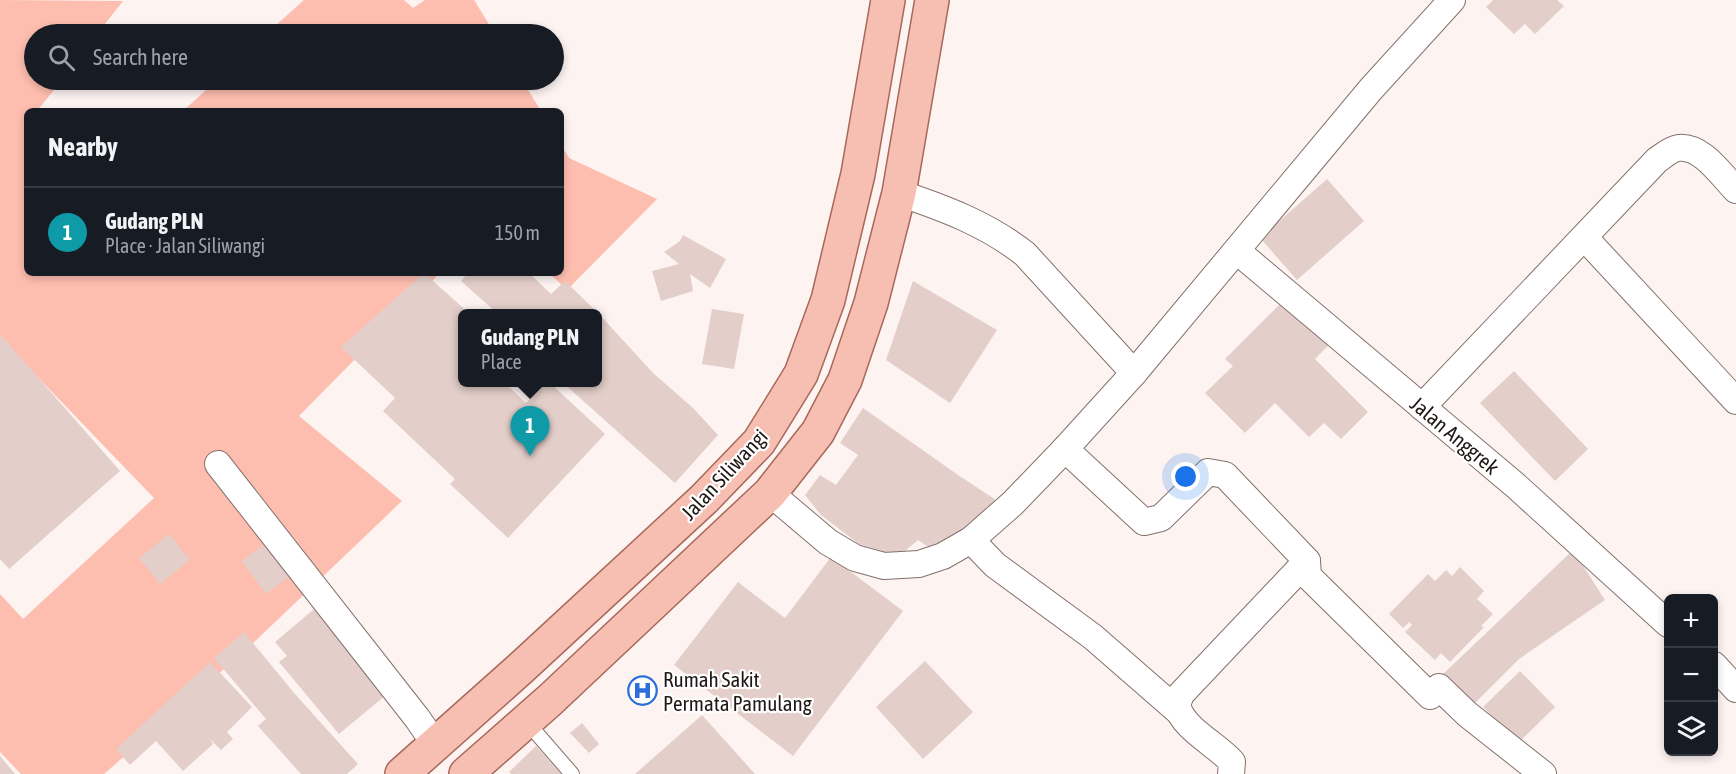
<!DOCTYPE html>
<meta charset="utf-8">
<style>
body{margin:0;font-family:"Asap Condensed",sans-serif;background:#20242c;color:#f1f3f6}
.controls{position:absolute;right:18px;bottom:18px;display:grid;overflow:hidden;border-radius:9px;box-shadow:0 3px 9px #0003}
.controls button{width:54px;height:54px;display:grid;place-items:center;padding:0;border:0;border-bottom:2px solid #363941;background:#171b24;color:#f1f3f6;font:30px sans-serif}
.you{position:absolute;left:1186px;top:477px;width:21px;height:21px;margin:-15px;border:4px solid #fff;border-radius:50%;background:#1a73e8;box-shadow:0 0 0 9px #1a73e833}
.badge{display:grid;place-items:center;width:39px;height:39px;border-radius:50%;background:#db2777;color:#fff;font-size:20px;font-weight:700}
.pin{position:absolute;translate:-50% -50px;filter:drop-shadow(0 2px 3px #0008)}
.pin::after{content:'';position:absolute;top:32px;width:21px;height:18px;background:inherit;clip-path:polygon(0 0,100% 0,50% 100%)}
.popup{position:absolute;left:458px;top:309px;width:144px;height:78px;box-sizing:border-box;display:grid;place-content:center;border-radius:9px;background:#171b24;filter:drop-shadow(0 2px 4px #0005);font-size:20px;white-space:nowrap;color:#9ea1a6}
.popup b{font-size:22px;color:#f1f3f6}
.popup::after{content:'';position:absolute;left:50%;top:100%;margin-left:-12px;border:12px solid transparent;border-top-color:#171b24}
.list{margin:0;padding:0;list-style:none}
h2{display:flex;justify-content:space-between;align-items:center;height:78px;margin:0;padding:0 24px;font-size:26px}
h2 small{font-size:20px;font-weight:400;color:#9ea1a6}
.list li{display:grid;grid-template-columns:39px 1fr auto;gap:18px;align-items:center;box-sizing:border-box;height:90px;padding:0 24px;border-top:2px solid #363941}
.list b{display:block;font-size:22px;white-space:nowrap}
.list p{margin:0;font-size:20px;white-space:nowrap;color:#9ea1a6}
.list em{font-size:20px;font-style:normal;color:#9ea1a6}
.icon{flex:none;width:33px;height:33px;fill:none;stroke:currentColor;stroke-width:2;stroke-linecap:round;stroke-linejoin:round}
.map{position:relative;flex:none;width:1736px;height:774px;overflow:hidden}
.search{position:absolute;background:#171b24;box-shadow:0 3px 9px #0003;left:24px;top:24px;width:540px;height:66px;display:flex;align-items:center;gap:15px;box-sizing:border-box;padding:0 21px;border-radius:33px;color:#9ea1a6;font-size:22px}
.panel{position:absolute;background:#171b24;box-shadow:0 3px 9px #0003;left:24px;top:108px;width:540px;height:168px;border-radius:9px}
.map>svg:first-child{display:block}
.green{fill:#febeaf}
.building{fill:#e3cec9}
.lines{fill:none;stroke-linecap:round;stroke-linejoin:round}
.lane-casing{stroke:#84716c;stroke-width:16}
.street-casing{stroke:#84716c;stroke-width:28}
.primary-casing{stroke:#a8685a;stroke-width:36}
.lane{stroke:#fff;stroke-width:14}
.street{stroke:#fff;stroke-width:26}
.primary{stroke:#f7beb2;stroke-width:33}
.labels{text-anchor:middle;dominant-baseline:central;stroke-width:4.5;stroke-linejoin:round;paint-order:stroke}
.street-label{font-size:21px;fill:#1f1816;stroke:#fff}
.poi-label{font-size:21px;fill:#1f1816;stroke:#fff;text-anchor:start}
</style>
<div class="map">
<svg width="1736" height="774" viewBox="0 0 1736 774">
<rect width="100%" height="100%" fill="#fdf4f2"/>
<!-- green -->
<g class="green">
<path d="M0 0 123 1 97 34H34V80H62L37 111H27V273H440L299 416 402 501 249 647 104 774H21L0 752V594L23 619 154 498 0 338Z"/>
<path d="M304 0H404L413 8 425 0H474L495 34H266Z"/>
<path d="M217 80H522L541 111H183Z"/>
<path d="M561 145 569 158 657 199 567 290 549 273H561Z"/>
</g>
<!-- building -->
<g class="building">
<path d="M1493 0H1557L1564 6 1535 34 1525 24 1514 34 1486 7Z"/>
<path d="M1327 179 1364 221 1297 280 1260 238Z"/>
<path d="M683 235 726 259 710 288 690 274 693 291 661 301 652 271 679 264 664 252 680 241Z"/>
<path d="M424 273 470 314H462V382H511L508 386 526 403 544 382H549L605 434 508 538 450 484 455 479 383 411 395 398 341 347Z"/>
<path d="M468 273H529L551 294 565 281 599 314 653 373 693 408 718 435 675 483 562 382H598V314H498L461 281Z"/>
<path d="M913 281 997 330 950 403 886 360Z"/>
<path d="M1286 298 1331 343 1315 359 1368 412 1341 439 1324 423 1309 437 1275 403 1245 433 1205 393 1233 366 1225 359Z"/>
<path d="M712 309 744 314 734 369 702 364Z"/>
<path d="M0 334 120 471 9 569 0 559Z"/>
<path d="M1514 371 1588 449 1555 481 1480 403Z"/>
<path d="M863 408 958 475 996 500 965 528 933 550 918 540 899 556 859 544 821 515 805 495 820 475 836 485 858 455 840 443Z"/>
<path d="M169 534 190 560 160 584 139 558Z"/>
<path d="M266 543 290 576 266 594 242 561Z"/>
<path d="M1573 550 1605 600 1519 659 1469 709 1440 677Z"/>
<path d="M831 557 903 611 793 756 674 665 738 582 785 618Z"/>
<path d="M1460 567 1484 591 1477 599 1493 614 1481 626 1484 627 1450 662 1441 653 1435 660 1405 632 1412 625 1409 622 1403 628 1389 614 1428 574 1435 581 1446 570 1452 576Z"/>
<path d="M314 609 386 695 339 734 279 662 287 656 275 642Z"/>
<path d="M244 632 295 694 358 764 347 774H301L258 726 266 719 214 658Z"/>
<path d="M925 661 973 712 923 759 876 707Z"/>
<path d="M210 662 252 707 227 732 233 739 221 750 209 738 213 744 183 771 156 741 130 765 116 749Z"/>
<path d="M1520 671 1555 707 1518 743 1483 707Z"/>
<path d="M702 715 755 774H635Z"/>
<path d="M582 723 599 744 589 753 570 733Z"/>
<path d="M536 746 562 774H511L509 772Z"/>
<path d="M0 756 15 774H0Z"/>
</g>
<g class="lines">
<defs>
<path id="lane" d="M526 721 572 774"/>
<g id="street">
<path d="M899 193C944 208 987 224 1025 254L1134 373"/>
<path d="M1585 238 1736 401"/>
<path d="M1237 251 1515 485 1668 624"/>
<path d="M1422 407 1657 160C1663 156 1671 149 1678 148 1702 145 1721 175 1736 190"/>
<path d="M1065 449 1144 522 1161 518 1208 472 1225 475 1307 561 1308 576 1430 696 1439 687 1467 714 1543 774"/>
<path d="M218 464 417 718 435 744"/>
<path d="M770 493 828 542 855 558 884 566 919 564 943 556 971 540 1013 503 1065 449 1134 373 1371 89 1452 0"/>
<path d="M971 540 995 565 1093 637 1178 711"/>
<path d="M1714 665 1736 689"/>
<path d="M1231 774 1232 762C1216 744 1182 728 1177 705L1181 694 1307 561"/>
</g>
<g id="primary">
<path d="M402 774 521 668 704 499 759 442 801 374 828 300 858 174 888 0"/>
<path d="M466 774 550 700 770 493 818 432 845 380 871 303 899 193 932 0"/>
</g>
</defs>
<!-- lane casing -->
<use href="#lane" class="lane-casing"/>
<!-- street casing -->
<use href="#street" class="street-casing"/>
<!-- primary casing -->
<use href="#primary" class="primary-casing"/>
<!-- lane -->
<use href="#lane" class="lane"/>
<!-- street -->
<use href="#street" class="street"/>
<!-- primary -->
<use href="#primary" class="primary"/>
</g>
<!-- icons -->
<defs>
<symbol id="hospital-ring" viewBox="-11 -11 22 22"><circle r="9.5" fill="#fff" stroke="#2e6edb" stroke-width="1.5"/><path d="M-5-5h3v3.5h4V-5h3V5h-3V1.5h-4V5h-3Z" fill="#2e6edb"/></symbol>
</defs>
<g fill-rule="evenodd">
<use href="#hospital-ring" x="626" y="674" width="33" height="33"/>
</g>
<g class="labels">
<!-- street labels -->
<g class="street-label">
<text transform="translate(1455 435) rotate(40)">Jalan Anggrek</text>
<text transform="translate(724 474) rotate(-47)">Jalan Siliwangi</text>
</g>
<!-- poi labels -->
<g class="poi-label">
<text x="663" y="679">Rumah Sakit<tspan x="663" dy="24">Permata Pamulang</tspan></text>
</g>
</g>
</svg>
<div class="controls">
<button>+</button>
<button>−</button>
<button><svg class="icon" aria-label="layers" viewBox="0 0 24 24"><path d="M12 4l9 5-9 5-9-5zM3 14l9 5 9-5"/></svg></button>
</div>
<div class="you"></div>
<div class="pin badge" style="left:530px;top:456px;background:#0f9aa8">1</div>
<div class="popup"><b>Gudang PLN</b>Place</div>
<div class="search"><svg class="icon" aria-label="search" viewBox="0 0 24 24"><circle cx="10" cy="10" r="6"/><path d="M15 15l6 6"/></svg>Search here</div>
<section class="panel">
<h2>Nearby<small></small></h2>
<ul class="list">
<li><span class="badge" style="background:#0f9aa8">1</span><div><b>Gudang PLN</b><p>Place · Jalan Siliwangi</p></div><em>150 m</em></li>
</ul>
</section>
</div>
